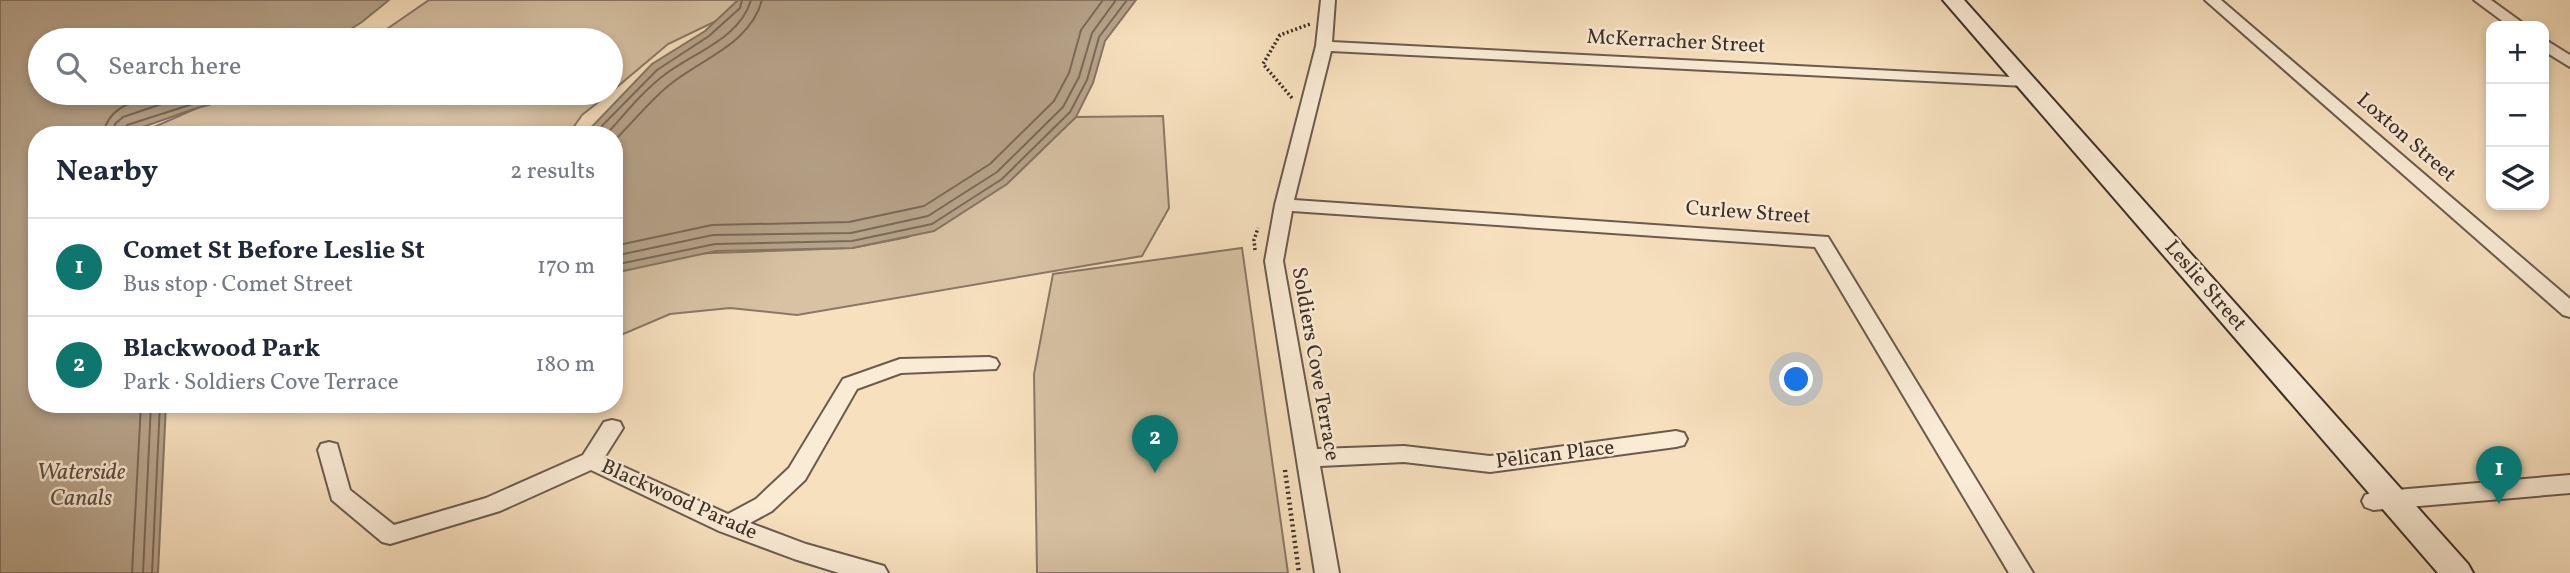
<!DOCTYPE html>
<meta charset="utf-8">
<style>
body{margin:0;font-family:Vollkorn,serif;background:#f2f2f3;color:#1f2937}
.controls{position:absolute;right:21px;top:21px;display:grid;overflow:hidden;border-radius:14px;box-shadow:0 4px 10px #0003}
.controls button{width:63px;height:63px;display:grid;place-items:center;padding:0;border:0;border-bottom:2px solid #e0e1e3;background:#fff;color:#1f2937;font:35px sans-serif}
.you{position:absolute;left:1797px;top:380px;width:24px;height:24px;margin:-18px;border:5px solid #fff;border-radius:50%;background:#1a73e8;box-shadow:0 0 0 10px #1a73e833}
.badge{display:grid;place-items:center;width:46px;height:46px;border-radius:50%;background:#0f766e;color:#fff;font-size:23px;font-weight:700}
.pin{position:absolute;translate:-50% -58px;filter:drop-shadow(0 2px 4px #0008)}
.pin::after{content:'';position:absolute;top:37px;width:24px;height:21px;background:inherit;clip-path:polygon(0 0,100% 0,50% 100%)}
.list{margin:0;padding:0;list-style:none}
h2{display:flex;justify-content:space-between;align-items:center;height:91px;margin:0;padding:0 28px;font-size:30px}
h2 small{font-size:23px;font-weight:400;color:#747a83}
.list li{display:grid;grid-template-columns:46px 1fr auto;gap:21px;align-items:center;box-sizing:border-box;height:98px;padding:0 28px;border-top:2px solid #e0e1e3}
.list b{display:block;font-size:26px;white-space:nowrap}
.list p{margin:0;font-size:23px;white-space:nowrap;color:#747a83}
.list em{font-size:23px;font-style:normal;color:#747a83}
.icon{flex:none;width:38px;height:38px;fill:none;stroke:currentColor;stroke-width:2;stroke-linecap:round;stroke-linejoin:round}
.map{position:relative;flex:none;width:2570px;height:573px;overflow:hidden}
.search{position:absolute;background:#fff;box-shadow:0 4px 10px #0003;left:28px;top:28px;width:595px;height:77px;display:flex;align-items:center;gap:18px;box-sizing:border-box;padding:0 24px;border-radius:38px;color:#747a83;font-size:26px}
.panel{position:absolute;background:#fff;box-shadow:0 4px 10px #0003;left:28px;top:126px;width:595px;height:287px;border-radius:28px}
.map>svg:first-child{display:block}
.green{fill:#d7c2a4;stroke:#8a7866;stroke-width:2}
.water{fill:#b7a48b;stroke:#867563;stroke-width:2}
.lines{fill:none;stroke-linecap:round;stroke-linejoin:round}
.shore{stroke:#7a6a59;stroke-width:2}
.street-casing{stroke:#6b5b4d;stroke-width:4}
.secondary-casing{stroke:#3c2f27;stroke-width:4}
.path-far1{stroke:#3c2f27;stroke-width:3.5;stroke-dasharray:2 2.5;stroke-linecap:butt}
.path{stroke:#3c2f27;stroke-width:4.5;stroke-dasharray:2 3.5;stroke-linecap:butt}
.street{fill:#faebd5;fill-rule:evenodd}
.secondary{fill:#faebd5;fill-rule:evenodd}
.labels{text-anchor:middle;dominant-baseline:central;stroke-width:5;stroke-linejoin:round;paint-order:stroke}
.street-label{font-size:21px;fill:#3c2f27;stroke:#faebd5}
.water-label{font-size:23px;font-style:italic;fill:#5b4c40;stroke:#faebd5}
</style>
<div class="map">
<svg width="2570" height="573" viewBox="0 0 2570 573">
<rect width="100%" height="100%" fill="#f7e0be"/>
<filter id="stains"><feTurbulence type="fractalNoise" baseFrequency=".00286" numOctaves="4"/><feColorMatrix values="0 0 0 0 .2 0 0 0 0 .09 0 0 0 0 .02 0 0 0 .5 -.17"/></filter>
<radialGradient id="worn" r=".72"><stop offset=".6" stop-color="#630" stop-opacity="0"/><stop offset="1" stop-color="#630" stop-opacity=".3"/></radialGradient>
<!-- green -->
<g class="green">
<path d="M429 0H744L741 9 668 44 611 92V40H371Z"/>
<path d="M231 93H610L582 115 568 135H136Z"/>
<path d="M1163 116 1169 208 1142 256 797 315 730 308 670 314 614 338V273L684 254 852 248 908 237 1020 170 1076 117Z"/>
<path d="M1242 248 1288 573H1037L1034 374 1053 274Z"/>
</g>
<!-- water -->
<g class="water">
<path d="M0 0H389L362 22 333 40H40V93H253L197 108 120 135H37V404H166L158 573H0Z"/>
<path d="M738 0H1136L1105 41 1093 83 1076 117 1007 184 934 231 852 248 716 251 614 273V135H584L652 64 705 31Z"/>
</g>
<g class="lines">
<!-- shore -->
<g class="shore">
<path d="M103 135C108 105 136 101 161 93"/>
<path d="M113 135 115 124 123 117 194 93"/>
<path d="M122 135 127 125 227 93"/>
<path d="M593 135 657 70 709 36 740 8 742 0"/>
<path d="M606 135C624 115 641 93 663 76 692 53 740 39 751 0"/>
<path d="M614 141C632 123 648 103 668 86 700 59 750 45 762 0"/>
<path d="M614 246 712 225 849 222 924 206 990 164 1054 101 1069 73 1081 30 1103 0"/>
<path d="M614 256 713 235 851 233 928 216 997 172 1063 107 1079 77 1092 33 1116 0"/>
<path d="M614 265 715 244 852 241 932 224 1002 179 1070 112 1087 80 1099 37 1127 0"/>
<path d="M132 573 141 404"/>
<path d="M143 573 151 404"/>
<path d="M152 573 160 404"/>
</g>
<defs>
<g id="street">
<path d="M1321 0H1335L1332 42 2031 78 2033 81 2025 86 1331 51 1294 200 1828 237 2033 573H2009L1815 247 1292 211 1283 261 1317 449 1404 446 1490 456 1676 431 1684 433 1687 439 1684 445 1676 447 1490 472 1404 462 1320 466 1339 573H1315L1265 261 1275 205 1316 46Z"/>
<path d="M2205 0H2221L2570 299V317L2563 315Z"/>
<path d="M2474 0H2491L2527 26H2509Z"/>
<path d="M2544 39 2570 55V67L2544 51Z"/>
<path d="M989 357 996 359 999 364 996 369 901 373 857 389 805 480 772 511 750 523 806 544 884 566 888 573H839L794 559 719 531 591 470 500 511 390 544 382 542 332 500 318 450 321 444 329 442 337 444 350 490 394 525 486 498 583 455 604 422 612 420 620 422 623 428 604 458 728 514 756 499 789 468 843 379 900 359Z"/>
<path d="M2570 475V493L2373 510 2365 507 2362 501 2365 495 2373 492Z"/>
</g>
<path id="secondary" d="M1943 0H1964L2468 564 2473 573H2438Z"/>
</defs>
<!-- street casing -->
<use href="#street" class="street-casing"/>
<!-- secondary casing -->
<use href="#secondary" class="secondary-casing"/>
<!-- path-far1 -->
<g class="path-far1">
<path d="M1292 98 1263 64 1280 35 1310 24"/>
<path d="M1255 250 1254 240 1258 228"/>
</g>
<!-- path -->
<path class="path" d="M1285 470 1299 573"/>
<!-- street -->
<use href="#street" class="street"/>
<!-- secondary -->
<use href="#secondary" class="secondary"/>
</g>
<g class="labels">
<!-- street labels -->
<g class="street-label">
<text transform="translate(1676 42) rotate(3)">McKerracher Street</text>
<text transform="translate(2406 138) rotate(41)">Loxton Street</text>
<text transform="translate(1748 213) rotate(4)">Curlew Street</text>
<text transform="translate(2205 286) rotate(49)">Leslie Street</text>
<text transform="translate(1315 364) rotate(80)">Soldiers Cove Terrace</text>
<text transform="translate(1555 455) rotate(-7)">Pelican Place</text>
<text transform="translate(679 500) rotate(24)">Blackwood Parade</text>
</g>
<!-- water labels -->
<g class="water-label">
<text x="81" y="473">Waterside<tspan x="81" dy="26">Canals</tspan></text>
</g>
</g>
<rect width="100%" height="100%" filter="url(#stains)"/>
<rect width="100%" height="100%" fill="url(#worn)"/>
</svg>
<div class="controls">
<button>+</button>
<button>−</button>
<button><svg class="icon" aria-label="layers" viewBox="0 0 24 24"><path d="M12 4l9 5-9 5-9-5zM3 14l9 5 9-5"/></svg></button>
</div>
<div class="you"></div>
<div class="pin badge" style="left:2499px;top:504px">1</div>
<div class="pin badge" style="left:1155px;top:473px">2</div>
<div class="search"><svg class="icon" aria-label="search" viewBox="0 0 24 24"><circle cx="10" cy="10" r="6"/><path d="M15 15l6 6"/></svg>Search here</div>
<section class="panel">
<h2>Nearby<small>2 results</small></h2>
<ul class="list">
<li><span class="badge">1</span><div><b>Comet St Before Leslie St</b><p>Bus stop · Comet Street</p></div><em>170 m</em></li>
<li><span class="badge">2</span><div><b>Blackwood Park</b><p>Park · Soldiers Cove Terrace</p></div><em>180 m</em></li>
</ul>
</section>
</div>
